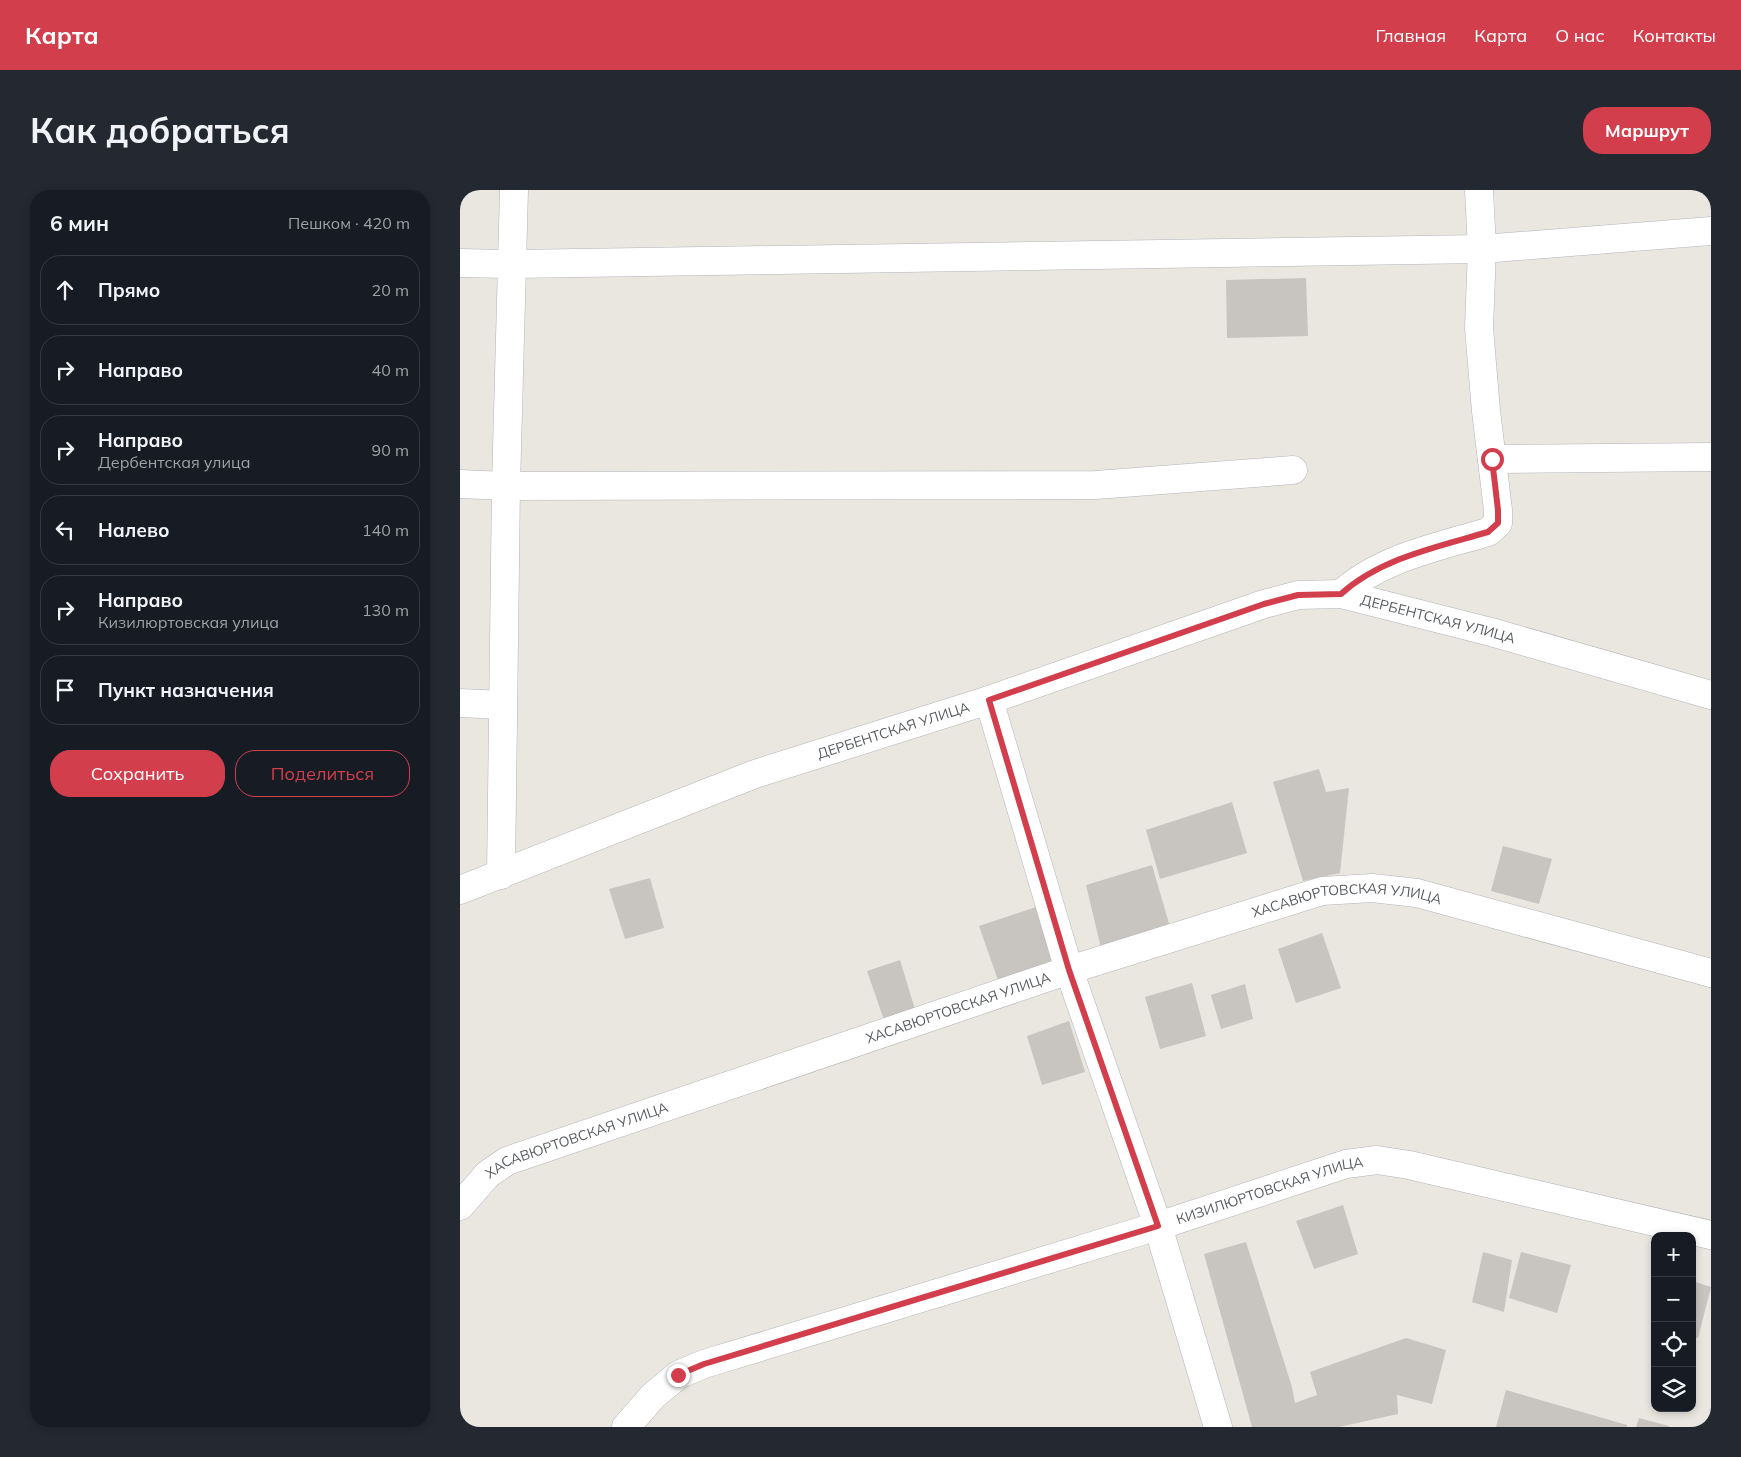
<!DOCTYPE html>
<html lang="ru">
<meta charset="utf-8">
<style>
body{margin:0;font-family:Mulish,sans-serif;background:#242831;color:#f1f3f6}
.controls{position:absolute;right:15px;bottom:15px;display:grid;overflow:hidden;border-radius:10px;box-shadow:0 2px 8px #0003}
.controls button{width:45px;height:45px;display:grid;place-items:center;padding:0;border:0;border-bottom:1px solid #363941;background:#171b24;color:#f1f3f6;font:25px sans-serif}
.stop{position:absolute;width:15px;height:15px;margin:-11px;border:4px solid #d33e4d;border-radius:50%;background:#fff}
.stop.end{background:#d33e4d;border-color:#fff;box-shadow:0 1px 5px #0008}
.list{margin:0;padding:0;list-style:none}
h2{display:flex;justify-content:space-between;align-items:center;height:65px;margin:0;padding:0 20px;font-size:21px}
h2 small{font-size:16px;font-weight:400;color:#9ea1a6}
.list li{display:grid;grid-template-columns:32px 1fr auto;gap:15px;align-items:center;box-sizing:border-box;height:70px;margin:0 10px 10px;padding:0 10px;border:1px solid #363941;border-radius:20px}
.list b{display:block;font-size:19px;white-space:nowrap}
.list p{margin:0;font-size:16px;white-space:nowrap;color:#9ea1a6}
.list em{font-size:16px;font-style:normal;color:#9ea1a6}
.actions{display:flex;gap:10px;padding:15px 20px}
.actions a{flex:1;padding:11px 0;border:1px solid #d33e4d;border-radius:20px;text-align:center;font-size:18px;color:#d33e4d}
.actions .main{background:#d33e4d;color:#fff}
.icon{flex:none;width:28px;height:28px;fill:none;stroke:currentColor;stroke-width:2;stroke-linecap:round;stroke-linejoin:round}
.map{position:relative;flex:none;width:1251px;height:1237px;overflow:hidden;border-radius:20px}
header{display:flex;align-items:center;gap:30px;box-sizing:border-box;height:70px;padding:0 25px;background:#d33e4d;color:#fff}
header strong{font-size:24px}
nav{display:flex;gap:28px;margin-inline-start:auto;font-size:18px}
.intro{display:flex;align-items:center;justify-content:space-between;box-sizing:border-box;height:120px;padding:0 30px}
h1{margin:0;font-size:35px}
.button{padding:12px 22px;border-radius:20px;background:#d33e4d;color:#fff;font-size:18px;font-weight:700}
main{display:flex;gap:30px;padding:0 30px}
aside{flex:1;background:#171b24;border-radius:20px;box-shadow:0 2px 8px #0003}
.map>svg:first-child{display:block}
.building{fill:#c8c4c0}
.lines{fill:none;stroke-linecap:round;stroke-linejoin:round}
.street-casing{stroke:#b1b4b7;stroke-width:29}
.street{stroke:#fff;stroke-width:28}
.route{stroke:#d33e4d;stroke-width:6}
.labels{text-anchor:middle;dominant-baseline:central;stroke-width:4.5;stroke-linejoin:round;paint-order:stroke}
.street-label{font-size:14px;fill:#595d60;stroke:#fff}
</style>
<header>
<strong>Карта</strong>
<nav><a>Главная</a><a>Карта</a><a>О нас</a><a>Контакты</a></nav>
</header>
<div class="intro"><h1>Как добраться</h1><a class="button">Маршрут</a></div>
<main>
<aside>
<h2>6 мин<small>Пешком · 420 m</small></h2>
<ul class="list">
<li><svg class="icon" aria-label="ahead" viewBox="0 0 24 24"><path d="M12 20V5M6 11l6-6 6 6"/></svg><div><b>Прямо</b></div><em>20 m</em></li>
<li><svg class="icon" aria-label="right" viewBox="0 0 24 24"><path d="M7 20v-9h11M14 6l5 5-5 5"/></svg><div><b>Направо</b></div><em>40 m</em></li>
<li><svg class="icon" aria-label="right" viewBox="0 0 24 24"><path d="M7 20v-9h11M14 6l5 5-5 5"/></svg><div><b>Направо</b><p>Дербентская улица</p></div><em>90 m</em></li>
<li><svg class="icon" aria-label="left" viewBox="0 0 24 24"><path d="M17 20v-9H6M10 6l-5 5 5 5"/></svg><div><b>Налево</b></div><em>140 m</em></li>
<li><svg class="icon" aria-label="right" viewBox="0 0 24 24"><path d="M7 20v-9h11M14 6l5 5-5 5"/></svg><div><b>Направо</b><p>Кизилюртовская улица</p></div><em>130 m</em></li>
<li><svg class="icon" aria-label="arrive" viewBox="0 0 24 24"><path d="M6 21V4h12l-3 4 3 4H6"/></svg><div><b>Пункт назначения</b></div></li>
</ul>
<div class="actions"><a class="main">Сохранить</a><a>Поделиться</a></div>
</aside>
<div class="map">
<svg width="1251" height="1237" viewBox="0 0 1251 1237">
<rect width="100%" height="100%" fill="#eae7e1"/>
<!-- building -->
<g class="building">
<path d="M846 88 848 146 767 148 766 90Z"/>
<path d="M859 579 866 602 889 598 880 683 843 691 813 592Z"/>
<path d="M772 612 787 663 700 689 686 640Z"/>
<path d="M1043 656 1092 669 1079 714 1031 701Z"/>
<path d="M692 675 710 737 641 758 626 695Z"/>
<path d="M190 688 204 738 165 749 149 699Z"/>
<path d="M576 717 594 773 538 790 519 736Z"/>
<path d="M862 743 881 798 836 813 818 759Z"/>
<path d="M440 770 457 826 425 833 407 781Z"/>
<path d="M732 793 746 846 700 859 685 807Z"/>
<path d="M785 794 793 829 761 839 751 805Z"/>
<path d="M609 831 625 882 582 895 567 846Z"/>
<path d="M883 1015 898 1064 854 1079 836 1031Z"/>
<path d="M786 1052 832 1197 835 1213 857 1205 850 1182 946 1148 986 1160 972 1214 937 1205 938 1224 879 1237H792L744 1064Z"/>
<path d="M1023 1062 1052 1070 1044 1122 1012 1112Z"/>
<path d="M1061 1062 1111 1075 1097 1123 1049 1108Z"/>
<path d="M1232 1091 1251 1097 1238 1148 1232 1147Z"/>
<path d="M1046 1200 1167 1235V1237H1036Z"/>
<path d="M1179 1228 1209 1236V1237H1176Z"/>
</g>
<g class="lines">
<defs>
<g id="street">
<path d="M0 73 54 74 1022 59 1251 41"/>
<path d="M1032 269 1251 267"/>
<path d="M0 294 46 296 636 295 833 280"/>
<path d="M881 404C921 368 977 357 1028 342L1038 333V320L1026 221 1019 138 1022 59 1019 0"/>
<path d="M529 510 609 780 698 1036 758 1237"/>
<path d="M0 513 43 515"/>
<path d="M41 685 46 296 54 0"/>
<path id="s1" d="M0 700 295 584 529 510 804 414 838 405 881 404 1031 442 1251 505"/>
<path id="s2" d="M0 1016 28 984 47 971 609 780 862 701 912 698 957 703 1251 783"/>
<path id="s3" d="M166 1237 193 1206 218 1185 244 1174 698 1036 886 974 917 970 949 975 1251 1045"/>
</g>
</defs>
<!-- street casing -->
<use href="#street" class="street-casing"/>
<!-- street -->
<use href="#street" class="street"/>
</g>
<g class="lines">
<!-- route -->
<path class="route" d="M218 1185 244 1174 698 1036 609 780 529 510 804 414 838 405 881 404C921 368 977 357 1028 342L1038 333V320L1032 269"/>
</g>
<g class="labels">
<!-- street labels -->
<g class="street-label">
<text stroke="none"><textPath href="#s1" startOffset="1032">ДЕРБЕНТСКАЯ УЛИЦА</textPath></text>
<text stroke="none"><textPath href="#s1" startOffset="462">ДЕРБЕНТСКАЯ УЛИЦА</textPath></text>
<text stroke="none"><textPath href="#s2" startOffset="948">ХАСАВЮРТОВСКАЯ УЛИЦА</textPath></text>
<text stroke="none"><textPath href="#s2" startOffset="542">ХАСАВЮРТОВСКАЯ УЛИЦА</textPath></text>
<text stroke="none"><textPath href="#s2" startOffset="138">ХАСАВЮРТОВСКАЯ УЛИЦА</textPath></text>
<text stroke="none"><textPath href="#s3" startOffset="694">КИЗИЛЮРТОВСКАЯ УЛИЦА</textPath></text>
</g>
</g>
</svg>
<div class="controls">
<button>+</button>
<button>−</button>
<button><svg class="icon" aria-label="locate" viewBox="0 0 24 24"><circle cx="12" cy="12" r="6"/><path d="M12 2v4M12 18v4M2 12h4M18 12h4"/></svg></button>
<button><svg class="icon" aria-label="layers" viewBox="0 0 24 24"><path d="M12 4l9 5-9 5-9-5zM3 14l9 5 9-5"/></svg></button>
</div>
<div class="stop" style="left:1032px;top:269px"></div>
<div class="stop end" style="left:218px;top:1185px"></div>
</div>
</main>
